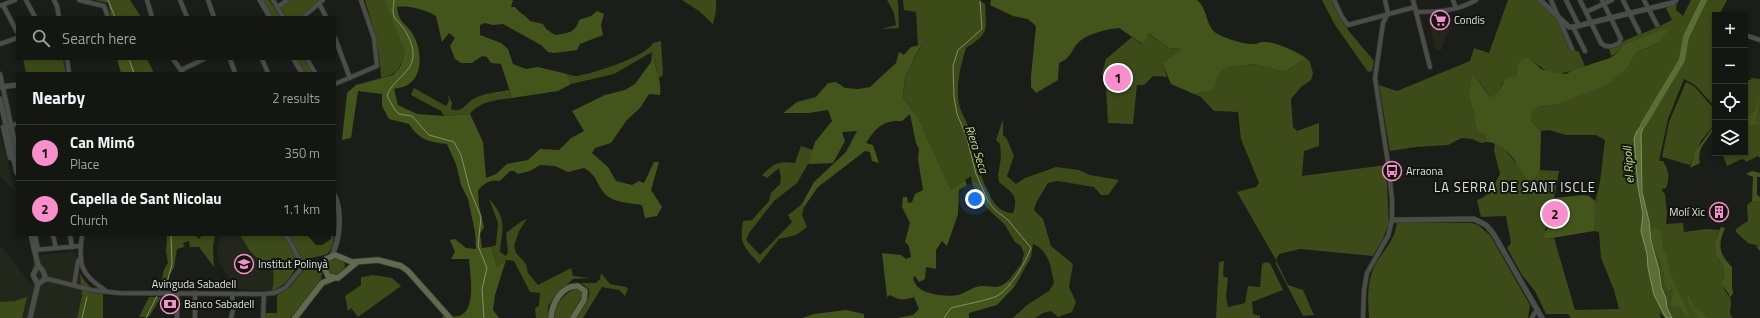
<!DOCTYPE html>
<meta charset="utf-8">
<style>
body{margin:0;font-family:"Titillium Web",sans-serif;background:#1d1f1b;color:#f1f3f6}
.controls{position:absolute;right:12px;top:12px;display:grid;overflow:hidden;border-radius:0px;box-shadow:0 2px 6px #0003}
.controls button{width:36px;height:36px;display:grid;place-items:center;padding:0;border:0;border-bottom:1px solid #333532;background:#141612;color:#f1f3f6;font:20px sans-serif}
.you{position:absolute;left:975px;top:199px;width:14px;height:14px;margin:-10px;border:3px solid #fff;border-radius:50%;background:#1a73e8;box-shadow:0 0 0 6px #1a73e833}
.badge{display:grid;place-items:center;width:26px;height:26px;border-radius:50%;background:#f98fca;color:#111;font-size:13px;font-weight:700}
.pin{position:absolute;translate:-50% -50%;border:2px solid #fff;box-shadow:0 1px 4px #0006}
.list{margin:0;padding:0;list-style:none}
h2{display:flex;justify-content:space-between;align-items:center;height:52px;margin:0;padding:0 16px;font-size:17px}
h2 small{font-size:13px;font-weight:400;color:#9d9f9f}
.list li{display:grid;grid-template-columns:26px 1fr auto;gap:12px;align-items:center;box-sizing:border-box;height:56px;padding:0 16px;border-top:1px solid #333532}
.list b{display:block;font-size:15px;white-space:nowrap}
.list p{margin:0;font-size:13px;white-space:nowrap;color:#9d9f9f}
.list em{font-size:13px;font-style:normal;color:#9d9f9f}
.icon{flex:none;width:22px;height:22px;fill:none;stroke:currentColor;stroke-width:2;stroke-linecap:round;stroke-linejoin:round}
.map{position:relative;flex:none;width:1760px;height:318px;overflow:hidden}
.search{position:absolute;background:#141612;box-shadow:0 2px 6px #0003;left:16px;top:16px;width:320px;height:44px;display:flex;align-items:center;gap:10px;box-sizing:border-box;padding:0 14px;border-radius:0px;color:#9d9f9f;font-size:15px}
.panel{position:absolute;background:#141612;box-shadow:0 2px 6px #0003;left:16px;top:72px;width:320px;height:164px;border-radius:0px}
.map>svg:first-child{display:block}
.built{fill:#22261b}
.green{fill:#3c4b17}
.forest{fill:#44551b}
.water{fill:#5c6e35;stroke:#849068}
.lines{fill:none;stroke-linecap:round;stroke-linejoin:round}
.stream{stroke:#849068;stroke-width:1}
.river{stroke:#5c6e35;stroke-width:6}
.minor-casing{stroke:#363734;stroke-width:5.5}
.tertiary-casing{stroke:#363734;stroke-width:6}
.secondary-casing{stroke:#363734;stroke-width:7}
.minor{stroke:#4b4d48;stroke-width:4}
.tertiary{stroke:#4b4d48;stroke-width:5}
.secondary{stroke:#606a4d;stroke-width:5.5}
.labels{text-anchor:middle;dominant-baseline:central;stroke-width:4;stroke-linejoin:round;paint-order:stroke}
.poi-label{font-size:11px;fill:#e0e1de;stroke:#12140f;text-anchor:start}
.street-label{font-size:11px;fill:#e0e1de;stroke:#12140f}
.water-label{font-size:12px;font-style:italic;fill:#c7e48e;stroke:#12140f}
.quarter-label{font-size:13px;letter-spacing:1px;fill:#e0e1de;stroke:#12140f}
</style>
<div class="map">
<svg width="1760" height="318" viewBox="0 0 1760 318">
<rect width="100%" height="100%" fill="#1b1d18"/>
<!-- built -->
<g class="built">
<path d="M1435 14 1438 16 1443 14 1449 31 1447 34V37L1444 38 1445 42 1442 45 1443 49 1436 51 1428 19 1433 17Z"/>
<path d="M0 133 15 191 0 177Z"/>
<path d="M222 235H239L250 251 271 266 275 275 272 291 233 289 232 282 219 263 217 249 219 238Z"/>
<path d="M0 245 31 284 33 256 75 251 82 282V296L77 318H0Z"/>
</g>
<!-- green -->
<g class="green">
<path d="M95 0H130L141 17H111L108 3Z"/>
<path d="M261 0H269L281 17H271Z"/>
<path d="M286 0H322L303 17H283L277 7Z"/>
<path d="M365 0H385L387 3 405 53C399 69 398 74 381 78 380 50 373 26 365 0Z"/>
<path d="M682 0H716V11L713 24 699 11Z"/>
<path d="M887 0H897L898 2 899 28 881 29 896 25 894 13Z"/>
<path d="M903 0H979L985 4C986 31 990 33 966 48 961 64 957 80 958 97 959 112 966 118 970 131 976 153 985 214 1013 213 1019 195 1012 193 999 182L998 175 1001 158 1000 144 996 140 1003 119V135L1007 139 1014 156 1007 176 1016 184 1025 178 1056 167 1079 170 1090 175 1119 180 1108 195H1101L1094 187 1058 181 1048 183 1036 203 1034 210 1043 219 1051 246 1073 264 1069 287 1076 302 1072 312 1058 317 1051 311 1043 313 1035 318H1013L1027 305 1049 291 1054 283C1051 268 1049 250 1033 244L1031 257 1015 286 1009 280 1021 264 1024 254 1021 246 1015 242 1005 225 986 207 972 184 971 176 951 190 918 117 903 98 905 77 921 46H918L916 12 904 10Z"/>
<path d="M1322 0H1333L1348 30 1374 61 1372 71 1368 72 1335 25Z"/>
<path d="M1508 0H1539L1559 21 1570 48 1579 52 1585 66C1559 76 1550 78 1529 57L1517 66 1516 77 1503 82 1498 92 1491 97C1483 90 1481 80 1472 74L1468 95 1474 113 1476 131 1485 134 1487 142 1481 143 1472 139 1462 138 1448 145 1416 147 1390 151 1379 85 1397 91 1470 61 1474 48 1489 53Z"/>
<path d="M1691 0H1727L1719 15H1715V21L1711 30 1715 29V107L1695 85 1684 79 1668 119 1659 161H1663C1669 171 1670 177 1666 188L1662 189V191L1665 194 1667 213 1666 224 1683 223 1684 232 1706 229 1719 230C1715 238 1714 250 1718 258 1720 262 1724 265 1724 271 1725 277 1721 280 1723 286 1724 292 1731 296 1731 301 1732 308 1727 313 1733 318H1665L1659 312 1661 318H1571L1568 314H1546L1535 291 1522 275 1507 248 1511 243 1506 216 1481 217 1477 200C1490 196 1494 185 1500 174L1494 150 1495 142 1504 148 1515 162 1536 178 1540 170 1559 171 1554 198 1549 209 1554 222 1545 229 1546 239 1554 238 1575 310 1619 309 1614 290 1601 258 1599 232 1594 231 1593 210 1600 182 1605 140 1596 135H1566L1549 130 1541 131 1531 121V113L1538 107 1558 104 1628 68 1637 52 1660 42 1669 27 1611 56 1609 48C1616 47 1620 43 1626 40 1642 33 1657 28 1672 20L1666 8 1677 3 1676 10 1683 16Z"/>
<path d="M1148 34 1169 48 1181 49 1162 63 1167 77 1153 76 1144 85H1137L1133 124 1108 123 1106 88 1102 74 1106 59 1132 37 1142 44Z"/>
<path d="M661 41 663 75 659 78 654 59 651 63 652 52 614 74 571 84 567 74C570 75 573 76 576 76 592 74 646 57 653 43Z"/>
<path d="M1306 58 1310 62 1313 73 1311 80 1301 87 1291 99 1293 127 1297 131 1319 123V146L1304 151 1302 176 1386 165 1389 223 1382 241 1373 256 1300 249 1279 254 1276 260 1288 285 1303 290 1314 315 1303 316 1276 264V260L1237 192 1256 187 1259 183 1241 139 1238 112 1214 111 1201 97 1194 94 1213 90 1218 76 1226 68 1254 64 1285 72Z"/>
<path d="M23 59H63L66 73H26Z"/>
<path d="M131 59H147L154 73H136Z"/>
<path d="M296 59H305L313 73H304Z"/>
<path d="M1751 78 1760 79V158L1758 156 1746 162 1744 159 1740 160 1727 166 1722 153H1745V80H1751Z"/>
<path d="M1686 82 1694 86 1715 110V124L1701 141 1690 165 1662 157 1669 122Z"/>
<path d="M414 88 446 106 449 101 448 94 452 103 451 109C463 114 466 102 475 98 485 93 498 92 509 90L512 98C497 100 480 101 470 114L444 116 441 111 411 95Z"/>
<path d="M801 146 813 150 808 164 797 183 774 201 749 233 746 240 760 255 792 222 788 215 802 204 804 207 802 215 807 227 796 235 779 239 759 264C744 246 739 245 743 221L752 220 769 201 771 193 780 184 781 178 779 168 767 178 762 175C775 163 777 161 795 163Z"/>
<path d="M489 199C508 220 502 226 500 252L506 256 508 252 506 233 522 221 527 219 519 231 514 246 516 253 526 264 528 273 538 285 571 268 573 276 591 278 573 279 557 294 548 306V318H536L535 308 539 306 540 293 530 292 514 261 506 260 497 267 491 247 496 245 498 223Z"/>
<path d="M1752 201 1760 202V251L1756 247 1759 246 1748 243 1736 232V229L1748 221 1747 205Z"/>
<path d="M1397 222 1472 223 1478 225 1490 235 1530 305 1528 318H1369C1368 303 1367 286 1372 272 1379 253 1394 245 1397 222Z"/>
<path d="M167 235H194L200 239 201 235H215L213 247 214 267 199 247H190L189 241 183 243 184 247 177 249 174 268 169 276 168 288H158C164 279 161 271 168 263L166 252Z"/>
<path d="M239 235H283L285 237 300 262C291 276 288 284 272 291 278 256 267 270 250 251 246 246 244 240 239 235Z"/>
<path d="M287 235H307L316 245H322L331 239V235H334C332 264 319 251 302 262Z"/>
<circle cx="336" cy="266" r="9"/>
<path d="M1224 261 1223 276 1228 278 1226 297 1228 307 1245 303 1248 286 1260 287 1262 264 1266 262 1270 263 1283 290 1252 302 1253 314 1260 316V318H1216L1219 262Z"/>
<path d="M313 265 318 266 322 272 321 280 291 318H265V313H277V295L289 288 307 266Z"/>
<path d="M601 273 610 284 626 287 628 289 625 296 619 290 602 287 583 318H576C581 309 591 300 589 289L581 283H596L600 279Z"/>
<path d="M80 274C86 283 92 291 103 293V318H77L82 296Z"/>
<path d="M373 275 392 278 401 286 358 317 351 308 348 311 345 296 361 285V277Z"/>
<path d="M575 289 580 290 582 294C580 303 573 309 570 318H554C555 304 563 294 575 289Z"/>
<path d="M27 297 22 318H0V302L15 301Z"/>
<path d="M149 297H161L149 317H139Z"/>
</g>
<!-- forest -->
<g class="forest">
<path d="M385 0H513L511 7H515C520 14 524 13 530 21L543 24 546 29 555 35C567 33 576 33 579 20L591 16 597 11 604 14 601 25 603 35 580 44 577 50 554 53 548 52 541 45 503 24 493 25 485 23 480 25V35L501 43 508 49 513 64 526 69 538 67 567 74 571 84 558 91 512 98 501 64 491 63 487 57 482 56 472 63H461L455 59 450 46 455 38 449 33 442 42 436 16C425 10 410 5 397 7 399 21 402 21 410 30 421 44 425 73 409 84 405 87 398 88 394 89L398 105 417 114 444 116 470 114 483 142 486 178 496 174 507 164 528 160 540 149 559 150 571 138 584 131 572 111 605 95 625 90 635 84 654 58C656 72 662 81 660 95L649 94 640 108 626 121 611 143 595 148 592 153 608 167 616 181 632 185 639 181 644 183 654 162H659L651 190 662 207 657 216 645 218 642 205C630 203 616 203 606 195 596 185 599 177 584 168L568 172 555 166 540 165 530 171 518 174 514 171H510L500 181C490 179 485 183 478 190L479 206 484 227 480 234 482 248 491 247 497 267 506 260 495 295 493 310 499 318H442L443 316C448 316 455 317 459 316 477 310 470 274 469 259H451L455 252 450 240 455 239 466 248 476 249 475 232 468 199 461 185 456 164 447 144C429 142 419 140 409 124L389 119 382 106V94L358 91 351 138 342 140 347 93 356 85 393 75 400 67 405 53Z"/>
<path d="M991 0H1197C1208 9 1205 25 1216 33 1224 38 1245 45 1254 44 1257 44 1260 42 1263 42 1275 41 1297 52 1306 58L1285 72 1254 64 1226 68 1218 76 1214 90 1194 94 1171 84 1162 63 1181 49 1169 48 1149 34 1143 44 1119 28C1108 29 1089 33 1080 41 1070 50 1074 56 1059 63L1058 80 1036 93 1031 87V76L1036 26 1028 19 1013 16 990 5Z"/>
<path d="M1670 27 1660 42 1637 52 1628 68 1606 85 1558 104 1538 107 1531 113V121L1541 131 1540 170 1536 178 1527 180C1517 164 1507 143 1487 142L1485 134 1476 131 1474 113 1468 95 1472 74C1481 80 1482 90 1491 97L1498 92 1506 78 1516 77 1517 66 1522 59 1529 57 1541 69 1552 72 1566 74 1573 70 1610 58 1619 52 1623 45Z"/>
<path d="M921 45 905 77 903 98 918 117 951 190 965 180 967 185 959 190 958 214 947 246 942 241 936 250V269L926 267 925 279 919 282 915 276 913 278C914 281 915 284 917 286 924 295 948 297 958 295 966 293 972 287 981 286 995 285 997 291 1009 280L1015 286 997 305 969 313V318H897L913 315 919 309 914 297C905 300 900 301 890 295L887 297 882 253 901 255 906 259 911 257 909 246 905 242 910 223 902 207 903 197H907L908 203 912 202 915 194 923 190 918 159 919 149 916 143 910 114 902 121C882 120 876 128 866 143L873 145 879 163 872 161 870 152 865 151 818 187 804 207 802 204 814 182 846 152 857 131 842 132 845 141 833 163 808 164 815 142 832 121 828 110 809 113H783L797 102 816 97 828 83 836 82 845 88 858 89 870 87 896 63 899 52 904 55 911 47Z"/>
<path d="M117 59H131L136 73H121Z"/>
<path d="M1760 97 1756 121 1760 122V123L1748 127 1749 121 1745 117C1756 116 1756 105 1760 97Z"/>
<path d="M1715 125C1710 140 1696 146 1700 163L1692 167H1690L1696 150Z"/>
<path d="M1752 171 1760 173V177H1757V195L1760 197V202L1752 201 1753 177 1746 174Z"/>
<path d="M1583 195 1589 196 1595 201 1594 231 1546 239 1544 236C1546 225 1554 223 1565 220L1564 213 1561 210 1549 209 1554 198Z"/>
<path d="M1654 227 1661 231 1663 252 1667 253C1665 265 1679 293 1685 306 1687 310 1689 312 1689 317L1685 316 1681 309 1677 306 1674 307 1671 303 1673 291 1670 282 1671 290H1668L1664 282V273L1662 271C1663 260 1655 255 1654 246 1653 242 1653 238 1651 233Z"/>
<path d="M1721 227 1725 228C1718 244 1718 253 1732 267V286L1733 293 1730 298 1729 294 1721 284C1722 280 1725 277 1724 272 1724 266 1721 263 1718 258 1712 248 1716 236 1721 227Z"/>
<path d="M1688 295 1696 310 1704 313 1707 318H1697V316L1687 300Z"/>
<path d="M846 310 864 314V318H802L814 314Z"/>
</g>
<!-- water -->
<path class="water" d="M1646 120 1641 134 1642 192 1649 221 1651 241 1659 270 1661 286 1666 299 1667 308 1672 318H1666L1654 295 1648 268 1647 254 1641 231 1643 214 1638 187 1634 139 1637 131Z"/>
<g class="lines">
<!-- stream -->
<g class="stream">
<path d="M108 0 115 17"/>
<path d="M394 0C394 5 392 11 394 16 395 20 399 22 401 25 408 34 414 46 413 57 412 73 391 81 387 96L395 110 399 114 412 116 429 135 454 142 461 155 470 190 481 217 478 246 487 268 482 289 484 318"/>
<path d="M129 59 134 73"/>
<path d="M159 291 168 279 172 264 171 235"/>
<path d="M82 318 87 297"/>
<path d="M146 318 158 294"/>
<path d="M944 318 951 308C962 305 989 300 997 296 1012 287 1025 263 1031 248L1008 220 994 209 988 201 976 174 967 138 957 114 954 97 953 66 958 50 982 29 980 1"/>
</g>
<!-- river -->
<path class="river" d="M1643 125 1682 60 1686 37 1704 0"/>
<defs>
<g id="minor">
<path d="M26 0 35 17"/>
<path d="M54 0 57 6 59 17"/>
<path d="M79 0 104 6 108 17"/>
<path d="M147 0 152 17"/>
<path d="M180 0 187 17"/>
<path d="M208 0 214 17"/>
<path d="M273 0 283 17"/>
<path d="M1334 0 1342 17 1348 25 1415 7"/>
<path d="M1385 0 1388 13"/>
<path d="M1413 0 1430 67"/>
<path d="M1453 0 1456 8"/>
<path d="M1551 0 1572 49"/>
<path d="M1566 0 1579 26"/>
<path d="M1580 0 1601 43C1606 48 1613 47 1619 43L1621 39 1602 0"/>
<path d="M1623 0 1639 32"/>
<path d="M1644 0 1657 25"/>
<path d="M319 3 326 17"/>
<path d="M3 5 17 32"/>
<path d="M0 6 15 0"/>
<path d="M277 7 288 0"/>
<path d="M1416 12C1437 12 1458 11 1476 0"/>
<path d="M1586 12 1612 0"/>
<path d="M303 17 323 0"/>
<path d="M1573 27 1585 51"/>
<path d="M1745 35 1760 40"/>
<path d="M335 38 350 78"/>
<path d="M0 44 17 38"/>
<path d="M67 59 69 73"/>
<path d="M173 59 183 73"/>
<path d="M230 59 235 73"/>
<path d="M262 59 268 73"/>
<path d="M307 59 315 73"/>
<path d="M181 70 204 59"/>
<path d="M0 74 17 152"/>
<path d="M335 84 377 66 374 38 361 0"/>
<path d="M17 124 3 127 10 158H17"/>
<path d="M35 235 38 250"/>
<path d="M53 235 56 248"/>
<path d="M70 235 72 247"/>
<path d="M82 235C78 264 80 274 105 290"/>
<path d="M285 235C293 244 296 255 303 265"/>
<path d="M34 250 80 246"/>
<path d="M44 280 48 279 92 290 118 293 264 294 274 293 285 288 306 263H324"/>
<path d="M74 285 78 261 81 258"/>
<path d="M177 293V318"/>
<path d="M195 293V318"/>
<path d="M231 318 233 310 232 294"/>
<path d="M263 318 264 294"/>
<path d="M1363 318 1364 290 1367 273 1388 236 1392 220V199L1388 163 1375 78 1383 23 1388 13"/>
<path d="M1532 318 1534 314 1538 310"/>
</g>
<g id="tertiary">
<path d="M260 0 270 17"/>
<path d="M1540 0 1569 27H1573L1672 3 1676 0"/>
<path d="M294 59 302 73"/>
<path d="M0 87 17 85"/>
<path d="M0 99 17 173"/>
<path d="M1392 220 1474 219 1486 225 1493 233 1542 318"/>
<path d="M332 255C340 239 342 213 335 196"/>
<path d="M38 265C32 279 31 271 38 284"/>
<path d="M30 318 38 284 44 280 45 276 43 271 38 265 31 235"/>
</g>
<g id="secondary">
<path d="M356 263 338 278 328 276 324 267 326 259 335 255 352 262 378 260 401 266 408 271 450 318"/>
<path d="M295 318 322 283 334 278"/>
<path d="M551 318C552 304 561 285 578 286L585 291 584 300 573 318"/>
</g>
</defs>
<!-- minor casing -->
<use href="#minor" class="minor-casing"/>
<!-- tertiary casing -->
<use href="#tertiary" class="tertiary-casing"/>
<!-- secondary casing -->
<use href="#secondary" class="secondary-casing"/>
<!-- minor -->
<use href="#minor" class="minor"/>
<!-- tertiary -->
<use href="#tertiary" class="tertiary"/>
<!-- secondary -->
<use href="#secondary" class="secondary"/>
</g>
<!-- icons -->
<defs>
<symbol id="supermarket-ring" viewBox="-11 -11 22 22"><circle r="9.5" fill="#12140f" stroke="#f98fca" stroke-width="1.5"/><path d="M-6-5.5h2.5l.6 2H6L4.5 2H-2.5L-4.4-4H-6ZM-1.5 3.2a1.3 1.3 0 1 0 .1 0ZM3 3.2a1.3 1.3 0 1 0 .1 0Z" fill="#f98fca"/></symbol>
<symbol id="bus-ring" viewBox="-11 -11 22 22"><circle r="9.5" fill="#12140f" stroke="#f98fca" stroke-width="1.5"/><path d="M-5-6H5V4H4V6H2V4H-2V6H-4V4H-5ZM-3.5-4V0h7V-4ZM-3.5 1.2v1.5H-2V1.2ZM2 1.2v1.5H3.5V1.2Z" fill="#f98fca"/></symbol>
<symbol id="building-ring" viewBox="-11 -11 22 22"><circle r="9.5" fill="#12140f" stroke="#f98fca" stroke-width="1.5"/><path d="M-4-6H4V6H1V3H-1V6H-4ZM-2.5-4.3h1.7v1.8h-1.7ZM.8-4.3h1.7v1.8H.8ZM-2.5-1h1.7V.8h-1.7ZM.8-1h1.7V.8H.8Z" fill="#f98fca"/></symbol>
<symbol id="school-ring" viewBox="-11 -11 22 22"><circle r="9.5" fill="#12140f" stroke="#f98fca" stroke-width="1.5"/><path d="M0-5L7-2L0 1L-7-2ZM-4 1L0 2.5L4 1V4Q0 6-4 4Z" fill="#f98fca"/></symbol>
<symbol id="bank-ring" viewBox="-11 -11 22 22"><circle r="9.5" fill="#12140f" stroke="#f98fca" stroke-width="1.5"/><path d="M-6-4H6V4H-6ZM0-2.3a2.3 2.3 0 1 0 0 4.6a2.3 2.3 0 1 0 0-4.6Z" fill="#f98fca"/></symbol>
</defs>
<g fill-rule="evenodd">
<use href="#supermarket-ring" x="1429" y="9" width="22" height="22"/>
<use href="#bus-ring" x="1381" y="160" width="22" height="22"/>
<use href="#building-ring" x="1708" y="201" width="22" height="22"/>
<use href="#school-ring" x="233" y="253" width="22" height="22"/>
<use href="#bank-ring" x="159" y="293" width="22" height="22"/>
</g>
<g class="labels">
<!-- poi labels -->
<g class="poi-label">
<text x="1454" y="20">Condis</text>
<text x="1406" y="171">Arraona</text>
<text x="1705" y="212" text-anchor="end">Molí Xic</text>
<text x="258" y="264">Institut Polinyà</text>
<text x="184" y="304">Banco Sabadell</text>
</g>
<!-- street labels -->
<g class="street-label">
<text x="194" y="284">Avinguda Sabadell</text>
</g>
<!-- water labels -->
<g class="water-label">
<text transform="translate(977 149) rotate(72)">Riera Seca</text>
<text transform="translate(1628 165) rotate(-94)">el Ripoll</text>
</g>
<!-- quarter labels -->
<g class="quarter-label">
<text x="1515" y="187">LA SERRA DE SANT ISCLE</text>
</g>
</g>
</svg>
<div class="controls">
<button>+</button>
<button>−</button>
<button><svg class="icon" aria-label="locate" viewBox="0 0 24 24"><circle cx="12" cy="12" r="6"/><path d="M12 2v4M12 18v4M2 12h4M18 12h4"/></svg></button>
<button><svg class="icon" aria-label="layers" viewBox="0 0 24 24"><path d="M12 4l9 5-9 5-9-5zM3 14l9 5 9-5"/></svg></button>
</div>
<div class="you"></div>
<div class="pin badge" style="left:1118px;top:78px">1</div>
<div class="pin badge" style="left:1555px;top:214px">2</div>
<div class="search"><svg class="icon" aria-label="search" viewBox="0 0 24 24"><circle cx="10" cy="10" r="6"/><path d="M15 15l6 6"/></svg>Search here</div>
<section class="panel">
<h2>Nearby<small>2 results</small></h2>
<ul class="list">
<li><span class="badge">1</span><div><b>Can Mimó</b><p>Place</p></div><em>350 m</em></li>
<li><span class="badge">2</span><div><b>Capella de Sant Nicolau</b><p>Church</p></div><em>1.1 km</em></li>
</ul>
</section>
</div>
